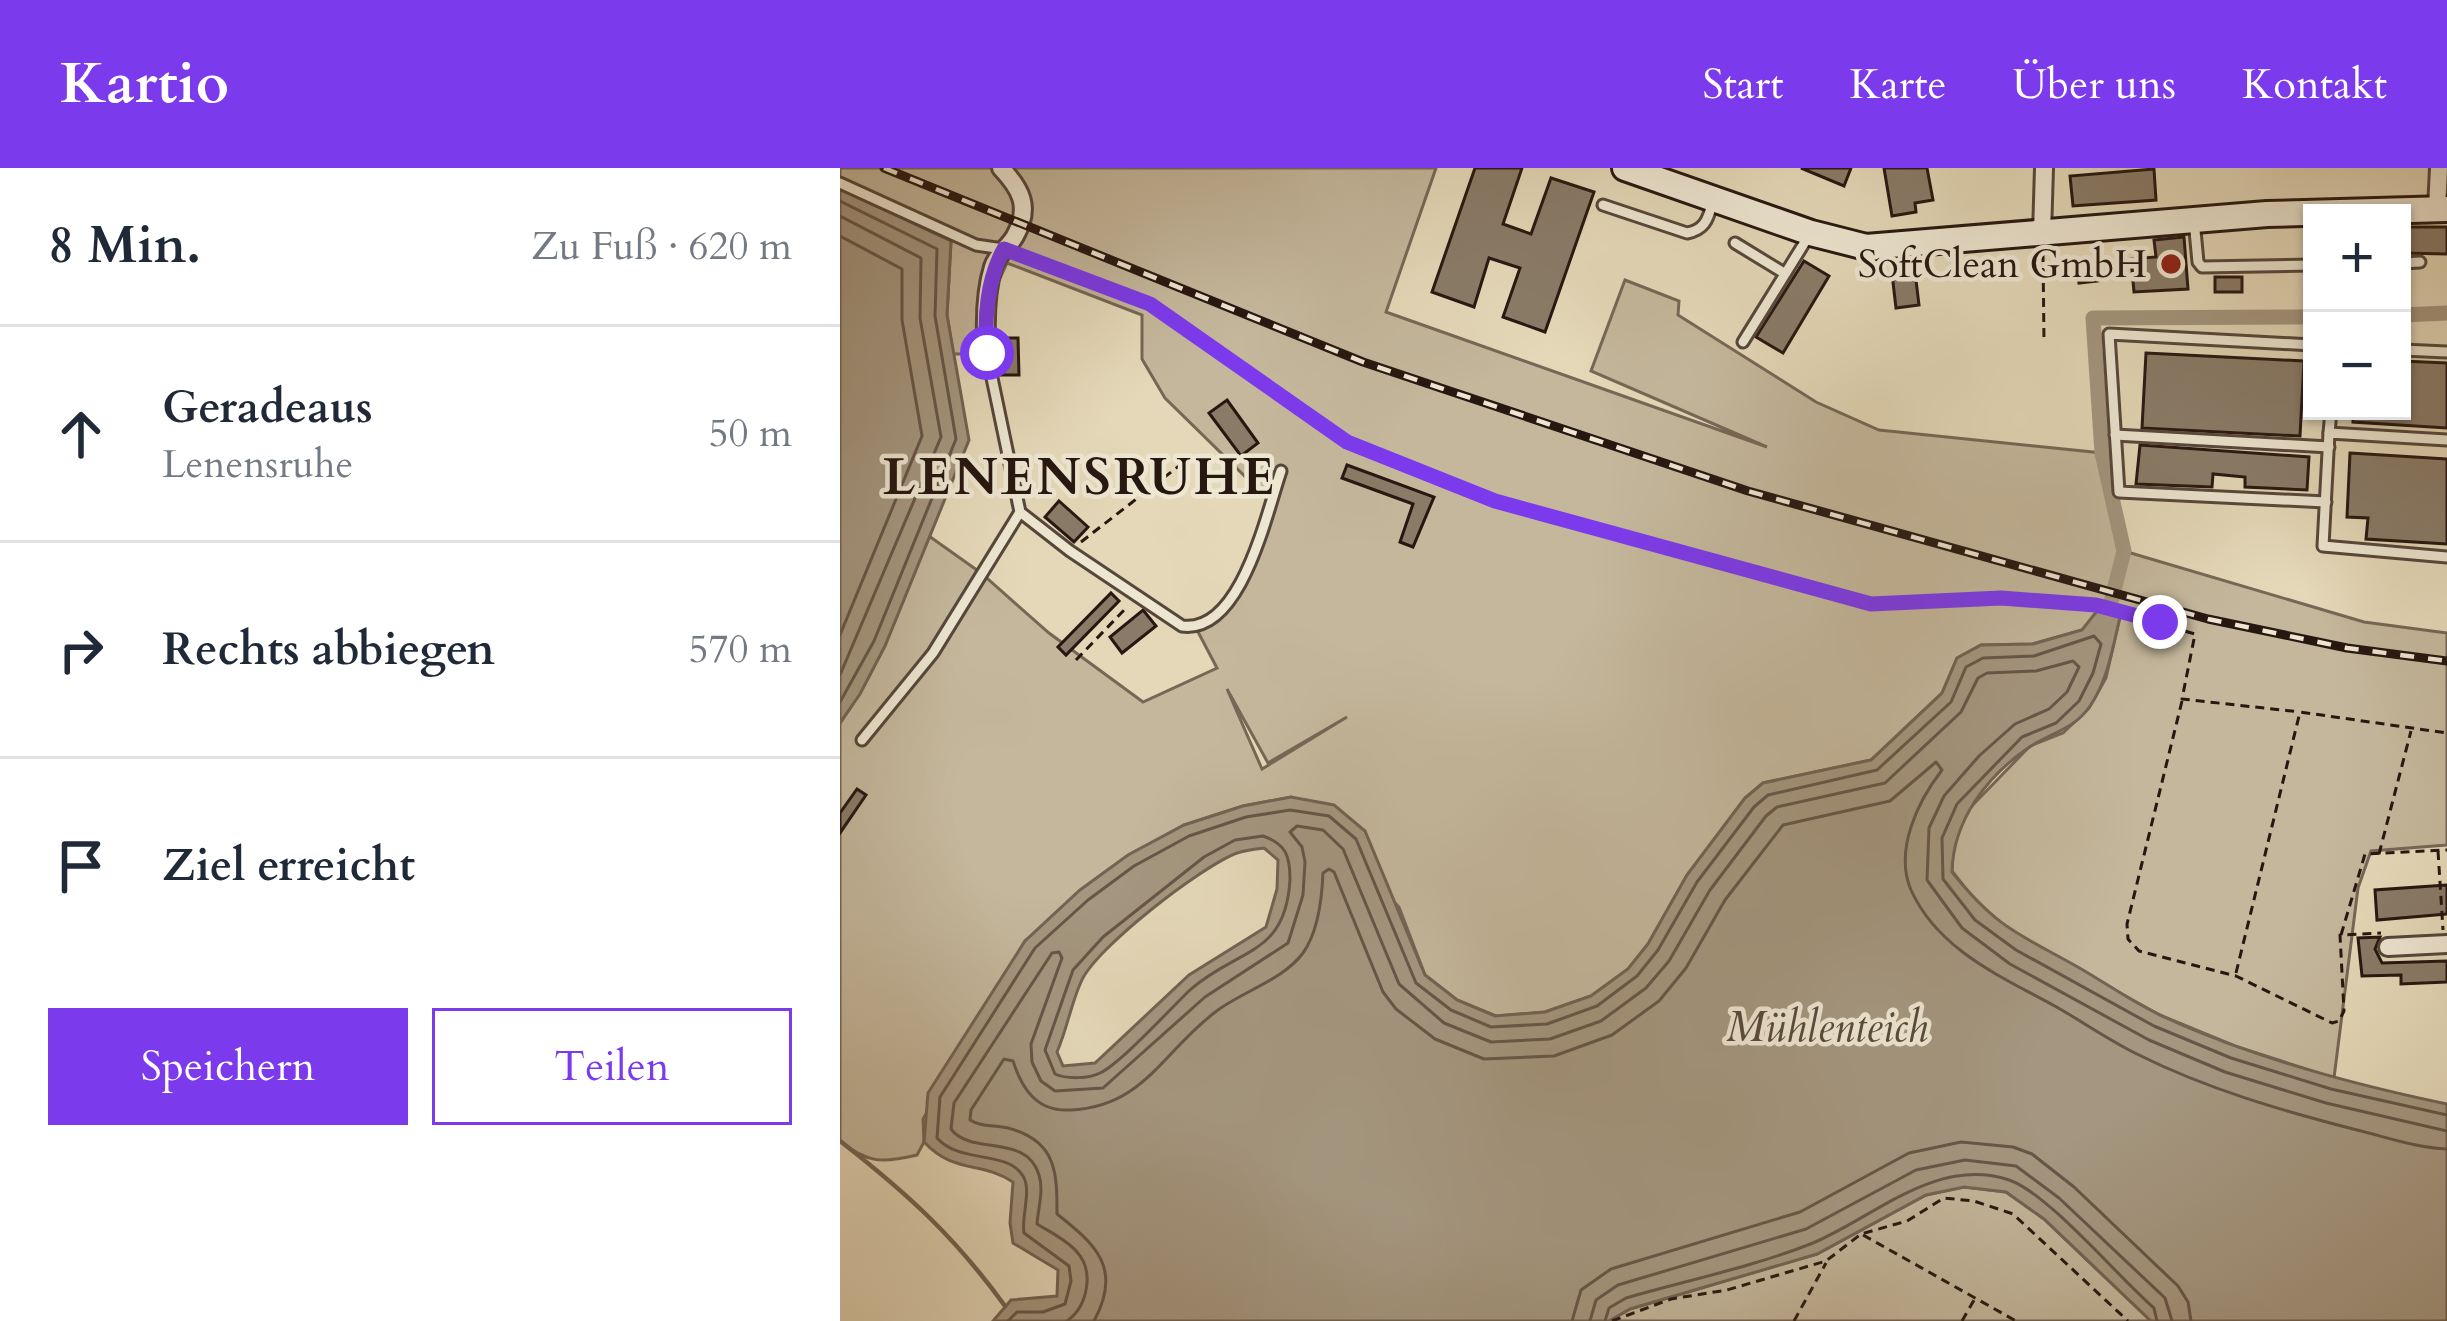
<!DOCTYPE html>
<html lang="de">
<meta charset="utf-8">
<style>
body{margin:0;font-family:Cardo,serif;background:#f2f2f3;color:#1f2937}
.controls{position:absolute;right:36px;top:36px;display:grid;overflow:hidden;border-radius:0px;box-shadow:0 3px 9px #0004}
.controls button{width:108px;height:108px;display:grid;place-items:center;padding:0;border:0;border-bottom:3px solid #e0e1e3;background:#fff;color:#1f2937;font:60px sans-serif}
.stop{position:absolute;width:36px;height:36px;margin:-27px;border:9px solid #7c3aed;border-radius:50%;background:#fff}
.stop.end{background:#7c3aed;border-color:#fff;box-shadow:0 3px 12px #0008}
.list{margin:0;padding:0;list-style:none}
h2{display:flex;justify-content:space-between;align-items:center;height:156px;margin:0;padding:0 48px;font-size:51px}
h2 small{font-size:39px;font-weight:400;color:#747a83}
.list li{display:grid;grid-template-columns:78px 1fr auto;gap:36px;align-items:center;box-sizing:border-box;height:216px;padding:0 48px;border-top:3px solid #e0e1e3}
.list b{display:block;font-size:45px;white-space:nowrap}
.list p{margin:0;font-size:39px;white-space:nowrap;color:#747a83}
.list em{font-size:39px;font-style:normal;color:#747a83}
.actions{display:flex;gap:24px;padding:36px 48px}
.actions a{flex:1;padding:27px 0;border:3px solid #7c3aed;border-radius:0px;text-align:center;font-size:42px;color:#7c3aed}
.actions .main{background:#7c3aed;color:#fff}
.icon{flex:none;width:66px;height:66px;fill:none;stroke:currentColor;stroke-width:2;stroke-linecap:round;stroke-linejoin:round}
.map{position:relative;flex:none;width:1607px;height:1153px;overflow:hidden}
header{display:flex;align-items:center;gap:72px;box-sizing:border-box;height:168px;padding:0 60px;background:#7c3aed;color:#fff}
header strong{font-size:57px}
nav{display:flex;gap:66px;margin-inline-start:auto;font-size:42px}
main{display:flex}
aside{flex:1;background:#fff}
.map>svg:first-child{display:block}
.green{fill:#c4b79c;stroke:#766756;stroke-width:3;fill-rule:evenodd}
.water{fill:#a4967f;stroke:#726353;stroke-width:3;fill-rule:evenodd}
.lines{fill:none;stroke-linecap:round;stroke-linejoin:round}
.shore{stroke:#665648;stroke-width:3}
.stream{stroke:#726353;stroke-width:4.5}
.canal{stroke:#a4967f;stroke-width:15}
.building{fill:#897b68;stroke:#271711;stroke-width:3}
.lane-casing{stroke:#56473b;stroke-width:15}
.street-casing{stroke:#56473b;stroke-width:22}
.secondary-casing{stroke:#271711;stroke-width:30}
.path{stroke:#271711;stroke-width:3;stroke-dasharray:9 6;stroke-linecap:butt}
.lane{stroke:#ede6d1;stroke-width:9}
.street{stroke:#ede6d1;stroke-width:16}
.secondary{stroke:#ede6d1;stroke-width:24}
.rail-casing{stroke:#271711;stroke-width:9}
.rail{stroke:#ede6d1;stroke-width:4.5;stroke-dasharray:14;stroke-linecap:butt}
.route{stroke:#7c3aed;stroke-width:15}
.poi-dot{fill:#8f2418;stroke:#ede6d1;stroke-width:4.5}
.labels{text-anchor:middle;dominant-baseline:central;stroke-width:9;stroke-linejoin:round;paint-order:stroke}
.poi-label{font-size:39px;fill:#271711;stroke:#ede6d1;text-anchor:end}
.water-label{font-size:42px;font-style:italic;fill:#594a3d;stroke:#ede6d1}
.district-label{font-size:51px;font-weight:bold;letter-spacing:3px;fill:#271711;stroke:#ede6d1}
</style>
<header>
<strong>Kartio</strong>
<nav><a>Start</a><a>Karte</a><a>Über uns</a><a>Kontakt</a></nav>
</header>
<main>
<aside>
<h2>8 Min.<small>Zu Fuß · 620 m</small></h2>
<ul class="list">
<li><svg class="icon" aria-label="ahead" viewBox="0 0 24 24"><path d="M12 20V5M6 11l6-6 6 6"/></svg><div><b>Geradeaus</b><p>Lenensruhe</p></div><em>50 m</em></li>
<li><svg class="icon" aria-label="right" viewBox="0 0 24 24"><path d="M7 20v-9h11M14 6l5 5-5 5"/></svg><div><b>Rechts abbiegen</b></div><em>570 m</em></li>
<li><svg class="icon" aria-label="arrive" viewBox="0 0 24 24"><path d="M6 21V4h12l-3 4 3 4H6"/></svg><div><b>Ziel erreicht</b></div></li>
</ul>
<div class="actions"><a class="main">Speichern</a><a>Teilen</a></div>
</aside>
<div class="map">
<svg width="1607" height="1153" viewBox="0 0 1607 1153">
<rect width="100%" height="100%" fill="#e4d8b8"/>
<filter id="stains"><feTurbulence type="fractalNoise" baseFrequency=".00167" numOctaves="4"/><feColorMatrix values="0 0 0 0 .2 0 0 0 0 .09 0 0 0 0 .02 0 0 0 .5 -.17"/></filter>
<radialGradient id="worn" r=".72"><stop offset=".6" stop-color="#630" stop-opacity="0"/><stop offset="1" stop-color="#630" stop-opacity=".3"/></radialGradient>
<!-- green -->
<g class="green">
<path d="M0 0H596L546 144 927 279 751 203 785 112 839 133 838 147 976 234 1039 262 1262 285 1284 383 1524 454 1607 465V677L1531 683 1518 720 1494 910 1395 878 1320 847 1183 772 1144 744 1112 703 1113 672 1127 643 1190 578 1223 565 1249 540 1266 510 1280 449 1258 444 1242 462 1192 476 1141 477 1117 490 1102 525 1031 592 923 615 905 630 847 707 808 776 788 801 751 828 705 844 656 848 617 832 585 807 559 739 451 629 403 638 344 657 185 773 83 951 84 974 77 987C43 995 28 996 0 973V555C41 498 63 432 89 368L141 405 209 465 303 534 377 500 356 460 398 422 430 333 325 230 302 191V147L167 95 156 119 147 186H113L107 147 111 73 0 21ZM387 521 428 595 507 549 422 601Z"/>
<path d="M1124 1019 1166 1024 1204 1051 1311 1153H769L790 1141 977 1086 1086 1027Z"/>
</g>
<!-- water -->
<g class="water">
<path d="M0 21 111 73 107 147 129 272 45 478 20 526 0 555Z"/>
<path d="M1257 443 1280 449C1273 478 1268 512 1250 538 1234 562 1210 565 1188 580 1146 609 1113 653 1112 704 1159 763 1182 767 1243 802 1270 818 1296 836 1324 849 1413 890 1511 916 1607 936V1153H1311L1204 1051 1166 1024 1124 1019 1086 1027 977 1086 790 1141 769 1153H153L171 1132 217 1128 218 1102 173 1075 170 1055 173 1014C141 993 114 1006 84 974L88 925 185 773 240 722 288 687 344 657 403 638 451 629 494 637 525 663 585 807 617 832 655 848 705 844 751 828 788 801 808 776 847 707 905 630 923 615 1031 592 1102 525 1117 490 1141 477 1193 476 1242 462ZM424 680 438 692 437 721 426 759 349 807 255 895 223 898 217 884C227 861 231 836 241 814 254 781 362 698 397 685 405 682 415 681 424 680Z"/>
</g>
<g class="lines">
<!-- shore -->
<g class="shore">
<path d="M0 33 97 81 95 148 116 271 34 473 0 534"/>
<path d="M0 48 81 90 80 150 101 269 0 507"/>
<path d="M0 68 62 101V152L82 268 0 467"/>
<path d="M423 668C446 676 450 688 450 711 446 789 397 780 350 822 330 841 281 895 260 905 249 911 226 911 215 906L205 882 233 802 263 769 364 689 395 672Z"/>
<path d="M168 1153 177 1144H203L225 1136 231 1113 229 1098 184 1065C181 1049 192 1022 183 1008 168 982 120 996 97 970L100 929 195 780 248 732 294 698 349 668 406 649 450 642 489 648 516 671 576 815 611 842 651 859 707 856 757 838 797 808 818 782 857 714 914 639 928 627 1037 602 1111 534 1126 499 1143 490 1194 488 1254 468 1261 476 1253 505 1239 533 1216 555 1182 569 1117 636 1102 670 1103 711 1135 752 1176 782 1314 858 1391 890 1491 921 1607 947"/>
<path d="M227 1153C247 1139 255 1104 237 1084 227 1072 210 1064 197 1056 198 1041 204 1022 199 1007 187 965 131 988 111 961L114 935 212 785 219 784 222 790 191 876 192 894 201 913 215 923 263 920 365 829 448 775 463 727 465 694 462 679 450 664 457 658 483 662 503 681 559 816 604 855 651 874 710 871 761 853 806 820 829 793 870 722 926 648 937 639 1045 615 1121 544 1138 510 1147 505 1196 503 1233 493 1239 499 1227 524 1209 541 1175 556 1139 588 1104 628 1089 660 1087 712 1122 760 1170 796 1309 872 1385 904 1486 935 1607 963"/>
<path d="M254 1153C283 1100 255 1076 217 1046 217 1005 217 973 168 960 154 957 141 959 130 952L131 942 164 891 173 893C182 921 197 944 230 942 305 939 324 881 378 842 404 823 444 811 463 785 478 764 482 730 483 705L489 701 494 704 543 824 556 841 595 871 644 891 714 888 772 867 819 833 846 800 885 732 943 657 1050 633 1096 594 1102 602C1078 633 1054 682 1071 722 1099 784 1165 810 1220 841 1246 856 1272 874 1299 887 1367 921 1443 943 1517 962 1546 969 1577 980 1607 981"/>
<path d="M732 1153 741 1122 771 1101 960 1044 1069 985 1121 974 1173 979 1192 986 1234 1019 1338 1118 1348 1134 1351 1153"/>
<path d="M750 1153 756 1132 778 1117 966 1061 1076 1002 1125 992 1176 998 1219 1030 1325 1130 1332 1153"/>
<path d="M765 1153 769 1140 786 1130C848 1112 913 1099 973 1075 1035 1049 1096 988 1169 1012 1208 1025 1279 1110 1314 1140L1317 1153"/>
</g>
<!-- stream -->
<path class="stream" d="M0 973C68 1026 115 1069 165 1138"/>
<!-- canal -->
<g class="canal">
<path d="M1562 147 1607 145"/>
<path d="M1268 446 1284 383 1262 285 1253 150 1472 149"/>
</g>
</g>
<!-- building -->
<g class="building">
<path d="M635 0H682L663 56 691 66 711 10 754 24 705 164 663 149 680 100 649 90 634 139 592 124Z"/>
<path d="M961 0H1011L1004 18Z"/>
<path d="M1044 0H1087L1093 32 1075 35 1076 44 1052 48Z"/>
<path d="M1314 1 1316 32 1233 38 1230 8Z"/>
<path d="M1562 59H1607V86L1562 85Z"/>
<path d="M1344 69 1348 121 1294 124 1291 91 1316 89 1314 72Z"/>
<path d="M964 93 989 108 943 185 916 169Z"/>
<path d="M1257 98 1258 113 1239 115 1237 99Z"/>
<path d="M1075 104 1079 137 1056 140 1052 106Z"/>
<rect x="1375" y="109" width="27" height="15"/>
<path d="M161 170H178L179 207H161Z"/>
<path d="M1306 185 1464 193 1460 268 1302 260Z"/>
<path d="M1562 193 1607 195V260L1513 254V243H1562Z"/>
<path d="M387 232 418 275 401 288 369 245Z"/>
<path d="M1300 277 1469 289 1467 322 1405 319V309L1373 306 1372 319 1296 316Z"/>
<path d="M1510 285 1607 291V376L1526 371 1528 350 1507 349Z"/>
<path d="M507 297 594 329 573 379 560 374 573 336 502 310Z"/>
<path d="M219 333 248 359 234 374 205 349Z"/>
<path d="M271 425 279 433 226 487 218 479Z"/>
<path d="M303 442 316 458 282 485 270 469Z"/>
<path d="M17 621 26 627 0 665V645Z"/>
<path d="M1607 717V746L1537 752 1535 722Z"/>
<path d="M1540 769 1535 781 1542 795 1607 793V814L1561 816V807L1522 808 1518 770Z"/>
</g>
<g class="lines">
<defs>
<g id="lane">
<path d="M0 15 136 77 163 81"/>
<path d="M763 37 847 65C864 62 868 52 872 36"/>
<path d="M1354 52 1358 94 1362 99 1472 97"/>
<path d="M895 75 944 105"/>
<path d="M1562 95 1580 94"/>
<path d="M903 174 968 69"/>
<path d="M1472 177 1269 166 1279 324 1486 334"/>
<path d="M1562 182 1607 184"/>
<path d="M147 186 180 344 230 383 342 458C401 466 426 347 441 303"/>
<path d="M1489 265 1491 243"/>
<path d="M1275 267 1489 279"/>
<path d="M1607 272 1489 265 1483 378 1607 389"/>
<path d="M22 572 93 485 180 344"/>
</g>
<g id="street">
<path d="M1597 41 1599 0"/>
<path d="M1202 66 1204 0"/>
<path d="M147 186C145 159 145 125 153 99 157 86 169 79 175 68 191 39 181 21 161 0"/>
<path d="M1548 779 1607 776"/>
</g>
<path id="secondary" d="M785 0 971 65 1026 79 1427 46 1607 41"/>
</defs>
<!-- lane casing -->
<use href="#lane" class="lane-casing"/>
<!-- street casing -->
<use href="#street" class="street-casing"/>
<!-- secondary casing -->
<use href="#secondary" class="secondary-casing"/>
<!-- path -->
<g class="path">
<path d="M1203 85 1204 174"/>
<path d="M182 88 310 136 507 274 655 333 1031 436 1161 430 1256 437 1355 466 1342 531 1460 544"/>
<path d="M241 374 344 294"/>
<path d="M236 492 288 438"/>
<path d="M1342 533 1287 756 1288 771 1299 783 1396 808 1492 855 1499 853 1504 843 1500 767 1541 765"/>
<path d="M1598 683 1603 762"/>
<path d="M1539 686 1571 563"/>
<path d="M1501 767 1525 686 1607 682"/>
<path d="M1396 805 1460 544 1607 565"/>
<path d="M1023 1067 1176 1153"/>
<path d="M772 1153 831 1131 887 1122 986 1093 1021 1066 1067 1053 1104 1030 1134 1033 1173 1046 1288 1153"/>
<path d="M954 1153 986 1095"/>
<path d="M1122 1153 1134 1132"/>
</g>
<!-- lane -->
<use href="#lane" class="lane"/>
<!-- street -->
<use href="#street" class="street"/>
<!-- secondary -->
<use href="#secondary" class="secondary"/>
<defs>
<path id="rail" d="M44 0 523 194 908 323 1368 451 1507 480 1607 493"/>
</defs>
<!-- rail casing -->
<use href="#rail" class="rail-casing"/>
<!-- rail -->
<use href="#rail" class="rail"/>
</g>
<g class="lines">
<!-- route -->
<path class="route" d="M147 185C144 152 147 111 164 81L310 136 507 274 655 333 1031 436 1161 430 1256 437 1320 454"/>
</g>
<!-- markers -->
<circle class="poi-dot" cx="1331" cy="96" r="12"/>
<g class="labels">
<!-- poi labels -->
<g class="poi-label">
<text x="1307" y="96">SoftClean GmbH</text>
</g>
<!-- water labels -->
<g class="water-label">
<text x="987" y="859">Mühlenteich</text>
</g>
<!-- district labels -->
<g class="district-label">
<text x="240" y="310">LENENSRUHE</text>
</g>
</g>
<rect width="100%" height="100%" filter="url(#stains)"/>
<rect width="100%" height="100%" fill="url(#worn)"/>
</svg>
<div class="controls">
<button>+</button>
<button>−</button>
</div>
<div class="stop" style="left:147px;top:185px"></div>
<div class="stop end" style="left:1320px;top:454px"></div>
</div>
</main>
